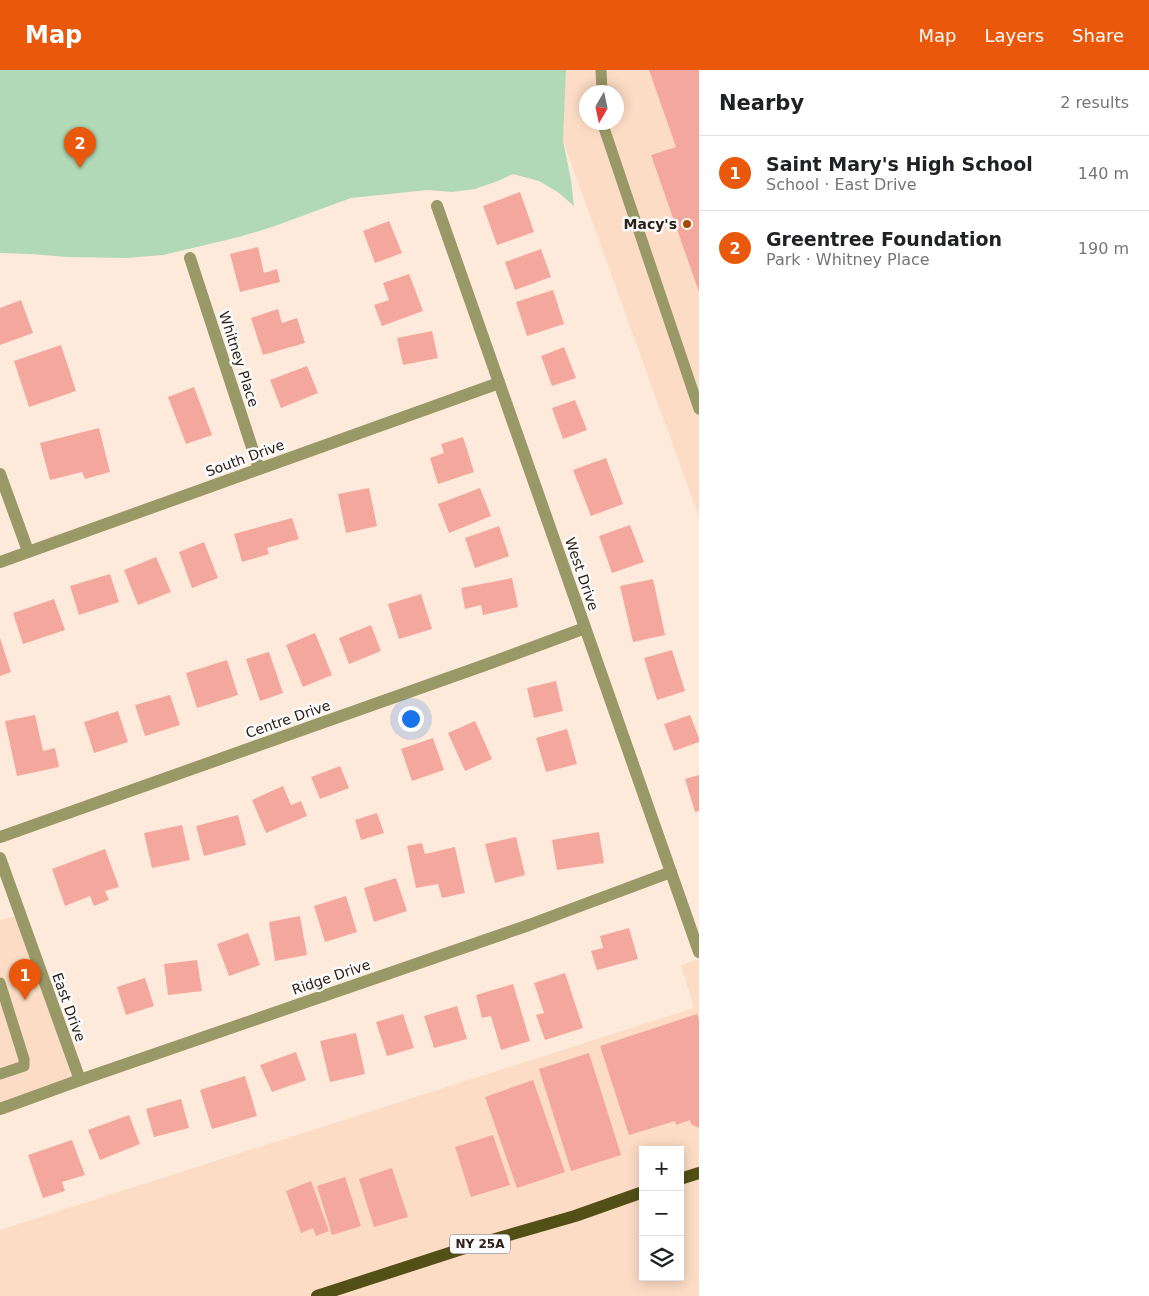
<!DOCTYPE html>
<meta charset="utf-8">
<style>
body{margin:0;font-family:"DejaVu Sans",sans-serif;background:#f2f2f2;color:#202124}
.controls{position:absolute;right:15px;bottom:15px;display:grid;overflow:hidden;border-radius:0px;box-shadow:0 2px 12px #0003}
.controls button{width:45px;height:45px;display:grid;place-items:center;padding:0;border:0;border-bottom:1px solid #e0e0e0;background:#fff;color:#202124;font:25px sans-serif}
.compass{position:absolute;left:579px;top:15px;width:45px;height:45px;border-radius:50%;background:#fff;box-shadow:0 2px 12px #0003;rotate:189deg}
.you{position:absolute;left:410px;top:648px;width:18px;height:18px;margin:-12px;border:4px solid #fff;border-radius:50%;background:#1a73e8;box-shadow:0 0 0 8px #1a73e833}
.badge{display:grid;place-items:center;width:32px;height:32px;border-radius:50%;background:#ea580c;color:#fff;font-size:16px;font-weight:700}
.pin{position:absolute;translate:-50% -41px;filter:drop-shadow(0 1px 2px #0008)}
.pin::after{content:'';position:absolute;top:26px;width:18px;height:15px;background:inherit;clip-path:polygon(0 0,100% 0,50% 100%)}
.list{margin:0;padding:0;list-style:none}
h2{display:flex;justify-content:space-between;align-items:center;height:65px;margin:0;padding:0 20px;font-size:21px}
h2 small{font-size:16px;font-weight:400;color:#757577}
.list li{display:grid;grid-template-columns:32px 1fr auto;gap:15px;align-items:center;box-sizing:border-box;height:75px;padding:0 20px;border-top:1px solid #e0e0e0}
.list b{display:block;font-size:19px;white-space:nowrap}
.list p{margin:0;font-size:16px;white-space:nowrap;color:#757577}
.list em{font-size:16px;font-style:normal;color:#757577}
.icon{flex:none;width:28px;height:28px;fill:none;stroke:currentColor;stroke-width:2;stroke-linecap:round;stroke-linejoin:round}
.map{position:relative;flex:none;width:699px;height:1226px;overflow:hidden}
header{display:flex;align-items:center;gap:30px;box-sizing:border-box;height:70px;padding:0 25px;background:#ea580c;color:#fff}
header strong{font-size:24px}
nav{display:flex;gap:28px;margin-inline-start:auto;font-size:18px}
main{display:flex}
aside{flex:1;background:#fff}
.map>svg:first-child{display:block}
.built{fill:#fcdcc5;fill-rule:evenodd}
.green{fill:#b1d9b6}
.building{fill:#f4a89d}
.lines{fill:none;stroke-linecap:round;stroke-linejoin:round}
.lane{stroke:#999867;stroke-width:11}
.street{stroke:#999867;stroke-width:12}
.primary{stroke:#525016;stroke-width:12}
.poi-dot{fill:#a84800;stroke:#fbfbfb;stroke-width:2}
.labels{text-anchor:middle;dominant-baseline:central;stroke-width:5;stroke-linejoin:round;paint-order:stroke}
.shield{fill:#fbfbfb;stroke:#6a625b;stroke-width:1}
.shield-label{font-size:12px;font-weight:bold;fill:#2c2017}
.poi-label{font-size:14px;font-weight:bold;fill:#2c2017;stroke:#fbfbfb;text-anchor:end}
.street-label{font-size:14px;fill:#2c2017;stroke:#fbfbfb}
</style>
<header>
<strong>Map</strong>
<nav><a>Map</a><a>Layers</a><a>Share</a></nav>
</header>
<main>
<div class="map">
<svg width="699" height="1226" viewBox="0 0 699 1226">
<rect width="100%" height="100%" fill="#feeadb"/>
<!-- built -->
<g class="built">
<path d="M566 0H699V447L563 71ZM586 22H616V52H586Z"/>
<path d="M21 845 80 1010 0 1039V850Z"/>
<path d="M699 889V1226H0V1160L694 938 681 895ZM643 1080H680V1207H643Z"/>
</g>
<!-- green -->
<path class="green" d="M0 0H566L563 71 571 110 574 136 559 123 539 111 513 104 498 111 475 119 452 122 428 120 351 128 272 157 239 167 163 185 126 188 67 187 31 184 0 183Z"/>
<!-- building -->
<g class="building">
<path d="M649 0H699V222L651 85 676 77Z"/>
<path d="M520 122 534 162 497 175 483 136Z"/>
<path d="M389 151 402 183 375 193 363 161Z"/>
<path d="M258 177 264 203 277 199 280 212 240 222 230 184Z"/>
<path d="M541 179 551 207 515 220 505 192Z"/>
<path d="M409 204 423 241 382 256 374 235 389 230 383 213Z"/>
<path d="M553 220 564 254 527 266 516 232Z"/>
<path d="M21 230 33 263 0 275V238Z"/>
<path d="M278 239 282 253 297 248 305 273 263 285 251 248Z"/>
<path d="M432 261 438 288 403 295 397 268Z"/>
<path d="M61 275 76 321 29 337 14 291Z"/>
<path d="M564 277 576 308 552 316 541 286Z"/>
<path d="M307 296 318 323 281 338 270 310Z"/>
<path d="M194 317 212 365 186 374 168 327Z"/>
<path d="M575 330 587 360 563 369 552 338Z"/>
<path d="M99 358 110 402 85 409 82 402 50 410 40 373Z"/>
<path d="M463 367 474 402 438 414 430 388 444 383 441 374Z"/>
<path d="M606 388 623 434 591 446 573 400Z"/>
<path d="M369 418 377 456 346 463 338 424Z"/>
<path d="M480 418 491 446 449 463 438 434Z"/>
<path d="M292 448 299 469 267 478 269 484 242 492 234 464Z"/>
<path d="M630 455 644 492 612 503 599 466Z"/>
<path d="M499 456 509 486 475 498 465 468Z"/>
<path d="M204 472 218 508 192 518 179 482Z"/>
<path d="M156 487 171 522 138 535 124 500Z"/>
<path d="M110 504 119 532 79 545 70 516Z"/>
<path d="M512 508 518 537 483 545 481 535 465 539 461 518Z"/>
<path d="M653 509 665 565 633 572 620 516Z"/>
<path d="M421 524 432 559 399 569 388 534Z"/>
<path d="M54 529 65 560 23 574 13 543Z"/>
<path d="M371 555 381 581 349 594 339 568Z"/>
<path d="M315 563 332 605 303 617 286 575Z"/>
<path d="M0 568 11 602 0 606Z"/>
<path d="M672 580 685 621 657 630 644 588Z"/>
<path d="M269 582 283 623 260 631 246 589Z"/>
<path d="M227 590 238 625 197 638 186 603Z"/>
<path d="M556 611 563 641 534 648 527 618Z"/>
<path d="M170 625 180 655 145 666 135 635Z"/>
<path d="M118 641 128 672 94 683 84 652Z"/>
<path d="M35 645 43 681 55 678 59 697 17 706 5 651Z"/>
<path d="M690 645 699 668V672L674 681 664 654Z"/>
<path d="M475 651 492 689 465 701 448 663Z"/>
<path d="M567 659 577 694 546 702 536 668Z"/>
<path d="M433 668 444 700 412 711 401 679Z"/>
<path d="M340 696 349 718 320 729 311 707Z"/>
<path d="M699 705V741L695 742 685 709Z"/>
<path d="M283 716 291 735 301 731 307 746 266 763 252 730Z"/>
<path d="M377 743 384 763 361 770 355 750Z"/>
<path d="M238 745 246 775 204 786 196 756Z"/>
<path d="M182 755 190 790 152 798 144 763Z"/>
<path d="M599 762 604 793 557 800 552 770Z"/>
<path d="M516 767 525 805 495 813 485 774Z"/>
<path d="M422 773 425 784 455 777 465 823 442 828 438 814 416 818 407 776Z"/>
<path d="M105 779 119 817 105 821 109 830 94 836 90 826 65 836 52 799Z"/>
<path d="M396 808 407 841 374 852 364 818Z"/>
<path d="M346 826 357 862 325 872 314 836Z"/>
<path d="M300 846 307 885 275 891 269 852Z"/>
<path d="M629 858 638 889 597 900 591 881 603 878 600 866Z"/>
<path d="M248 863 260 895 229 906 217 874Z"/>
<path d="M197 890 202 921 168 925 164 894Z"/>
<path d="M565 903 583 958 545 970 536 945 544 943 534 913Z"/>
<path d="M145 908 154 936 126 945 117 917Z"/>
<path d="M513 914 530 971 501 980 491 946 482 948 476 925Z"/>
<path d="M457 936 467 969 434 978 424 946Z"/>
<path d="M403 944 414 978 387 986 376 952Z"/>
<path d="M697 944 699 949V1058L691 1054 690 1050 676 1055 675 1051 629 1065 600 976Z"/>
<path d="M356 963 365 1004 330 1012 320 971Z"/>
<path d="M296 982 306 1010 272 1022 260 995Z"/>
<path d="M589 983 621 1085 571 1101 539 999Z"/>
<path d="M245 1006 257 1046 212 1059 200 1020Z"/>
<path d="M533 1010 565 1102 517 1118 485 1027Z"/>
<path d="M181 1029 189 1058 154 1067 146 1039Z"/>
<path d="M129 1045 140 1074 100 1090 88 1060Z"/>
<path d="M493 1065 510 1115 471 1127 455 1077Z"/>
<path d="M72 1070 85 1105 62 1112 65 1121 43 1128 28 1085Z"/>
<path d="M392 1098 408 1147 374 1157 359 1109Z"/>
<path d="M345 1107 361 1156 332 1165 317 1116Z"/>
<path d="M311 1111 329 1161 316 1166 313 1158 301 1163 286 1121Z"/>
</g>
<g class="lines">
<!-- lane -->
<g class="lane">
<path d="M601 0 602 22"/>
<path d="M602 52 699 339"/>
<path d="M0 913 24 989V996L0 1004"/>
</g>
<!-- street -->
<g class="street">
<path d="M437 136 699 882"/>
<path d="M190 188 259 399"/>
<path d="M0 404 28 481"/>
<path d="M0 492 499 313"/>
<path d="M0 767 485 595 585 558"/>
<path d="M0 788 80 1010"/>
<path d="M0 1039 80 1010 529 855 671 802"/>
</g>
<!-- primary -->
<g class="primary">
<path d="M680 1109 699 1103"/>
<path d="M317 1226 471 1176 575 1146 643 1122"/>
</g>
</g>
<!-- markers -->
<circle class="poi-dot" cx="687" cy="154" r="5"/>
<g class="labels">
<!-- shield labels -->
<rect class="shield" x="450" y="1164.5" width="60" height="19" rx="4"/>
<g class="shield-label">
<text x="480" y="1174">NY 25A</text>
</g>
<!-- poi labels -->
<g class="poi-label">
<text x="677" y="154">Macy's</text>
</g>
<!-- street labels -->
<g class="street-label">
<text transform="translate(239 289) rotate(72)">Whitney Place</text>
<text transform="translate(245 388) rotate(-20)">South Drive</text>
<text transform="translate(582 504) rotate(71)">West Drive</text>
<text transform="translate(288 649) rotate(-19)">Centre Drive</text>
<text transform="translate(331 907) rotate(-19)">Ridge Drive</text>
<text transform="translate(69 937) rotate(70)">East Drive</text>
</g>
</g>
</svg>
<div class="controls">
<button>+</button>
<button>−</button>
<button><svg class="icon" aria-label="layers" viewBox="0 0 24 24"><path d="M12 4l9 5-9 5-9-5zM3 14l9 5 9-5"/></svg></button>
</div>
<svg class="compass" viewBox="-18 -18 36 36"><path d="M0-13l5 13h-10z" fill="#e53935"/><path d="M0 13l5-13h-10z" fill="#757577"/></svg>
<div class="you"></div>
<div class="pin badge" style="left:25px;top:930px">1</div>
<div class="pin badge" style="left:80px;top:98px">2</div>
</div>
<aside>
<h2>Nearby<small>2 results</small></h2>
<ul class="list">
<li><span class="badge">1</span><div><b>Saint Mary's High School</b><p>School · East Drive</p></div><em>140 m</em></li>
<li><span class="badge">2</span><div><b>Greentree Foundation</b><p>Park · Whitney Place</p></div><em>190 m</em></li>
</ul>
</aside>
</main>
